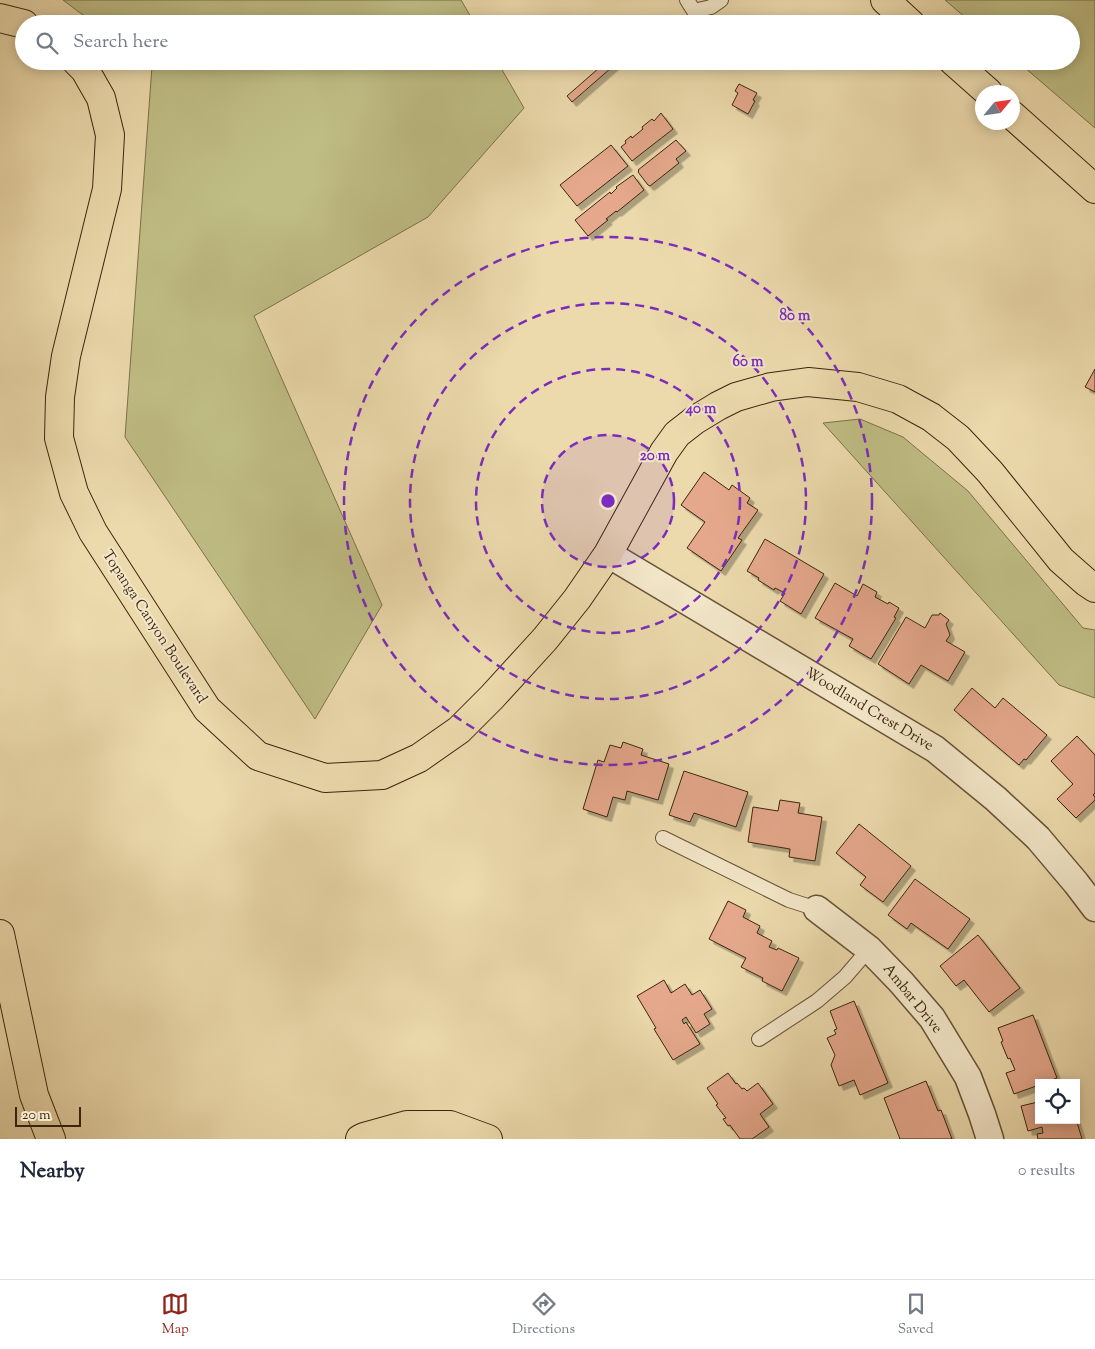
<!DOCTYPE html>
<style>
body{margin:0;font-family:"Sorts Mill Goudy",serif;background:#f6f6f7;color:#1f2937}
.controls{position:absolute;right:15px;bottom:15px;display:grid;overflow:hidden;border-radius:0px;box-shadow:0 2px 12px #0003}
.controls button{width:45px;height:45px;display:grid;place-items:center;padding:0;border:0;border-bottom:1px solid #e0e1e3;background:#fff;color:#1f2937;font:25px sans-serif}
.compass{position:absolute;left:975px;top:85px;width:45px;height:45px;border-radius:50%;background:#fff;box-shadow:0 2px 12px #0003;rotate:61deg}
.scale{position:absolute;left:15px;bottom:12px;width:66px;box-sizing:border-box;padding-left:5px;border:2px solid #3b250f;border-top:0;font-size:14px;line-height:18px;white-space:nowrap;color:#3b250f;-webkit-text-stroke:4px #f3e7c9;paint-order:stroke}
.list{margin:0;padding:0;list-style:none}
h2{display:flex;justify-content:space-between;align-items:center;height:65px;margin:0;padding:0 20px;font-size:21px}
h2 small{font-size:16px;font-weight:400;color:#747a83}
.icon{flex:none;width:28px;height:28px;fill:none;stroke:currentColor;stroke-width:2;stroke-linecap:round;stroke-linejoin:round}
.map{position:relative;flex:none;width:1095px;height:1139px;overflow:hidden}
.search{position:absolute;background:#fff;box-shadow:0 2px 12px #0003;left:15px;right:15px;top:15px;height:55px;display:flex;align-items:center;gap:12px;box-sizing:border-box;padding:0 18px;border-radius:28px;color:#747a83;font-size:19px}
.sheet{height:140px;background:#fff}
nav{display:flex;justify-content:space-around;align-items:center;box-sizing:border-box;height:70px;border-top:1px solid #e0e1e3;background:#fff;font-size:14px;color:#747a83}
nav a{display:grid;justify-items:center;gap:2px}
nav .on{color:#8f2418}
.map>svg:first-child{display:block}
.green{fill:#bfbd84;stroke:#7d714a}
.building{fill:#e5a88c;stroke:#3b250f;filter:url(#shadow)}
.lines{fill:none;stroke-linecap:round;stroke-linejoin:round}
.lane-casing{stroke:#675236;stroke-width:16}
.street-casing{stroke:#675236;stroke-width:29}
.primary-casing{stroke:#3b250f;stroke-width:30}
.lane{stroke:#f3e7c9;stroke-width:14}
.street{stroke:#f3e7c9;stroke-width:26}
.primary{stroke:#ecdaac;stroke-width:28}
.ring{fill:none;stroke:#7b2cbf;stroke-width:2.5;stroke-dasharray:9 6}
.labels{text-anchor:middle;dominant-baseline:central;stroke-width:4;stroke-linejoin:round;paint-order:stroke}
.street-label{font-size:15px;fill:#3b250f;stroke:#f3e7c9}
.centre{fill:#7b2cbf;stroke:#f3e7c9;stroke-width:2.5}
.ring-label{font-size:15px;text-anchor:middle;font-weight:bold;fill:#7b2cbf;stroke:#f3e7c9;stroke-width:4;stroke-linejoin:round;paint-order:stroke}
</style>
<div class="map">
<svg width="1095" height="1139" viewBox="0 0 1095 1139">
<defs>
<filter id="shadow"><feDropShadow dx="4.5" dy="4.5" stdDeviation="0" flood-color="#0004"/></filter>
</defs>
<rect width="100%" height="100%" fill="#ecdaac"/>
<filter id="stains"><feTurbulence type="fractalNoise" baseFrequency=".004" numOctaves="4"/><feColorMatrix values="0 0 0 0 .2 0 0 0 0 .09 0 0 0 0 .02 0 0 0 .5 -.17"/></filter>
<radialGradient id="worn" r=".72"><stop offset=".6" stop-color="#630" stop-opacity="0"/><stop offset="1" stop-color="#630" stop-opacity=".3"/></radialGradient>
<!-- green -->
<g class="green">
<path d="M63 0H461L475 24H95Z"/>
<path d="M945 0H1095V128L1017 61H1071V24H973Z"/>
<path d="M146 61H497L524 108 428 217 254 316 382 605 315 719 125 437 152 66Z"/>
<path d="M860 419 903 437 968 491 1083 628 1095 630V698L1059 685 823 423Z"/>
</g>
<!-- building -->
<g class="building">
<path d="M607 61H619L572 102 567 96Z"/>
<path d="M739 84 757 93 753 100 755 101 748 114 732 105 738 93 735 91Z"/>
<path d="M661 113 673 129 632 161 621 147 626 143 625 141 631 136 632 138 643 129 642 127 652 119 654 121Z"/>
<path d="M676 140 686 151 676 159 679 163 650 186 648 185 638 172 639 171 638 170Z"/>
<path d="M611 145 628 166 577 206 560 185Z"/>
<path d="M633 175 644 190 617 212 616 211 606 219 608 220 588 236 575 220 610 192 611 194 617 188 616 187Z"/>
<path d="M1095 369V392L1085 387Z"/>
<path d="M704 472 729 490 732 485 750 498 747 503 758 510 738 538 742 540 721 571 687 548 705 522 681 505Z"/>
<path d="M765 539 824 574 801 614 780 601 785 593 775 588 774 590 758 580 759 578 747 571Z"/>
<path d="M835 583 857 596 863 584 877 592 875 597 888 604 889 602 899 608 894 617 896 618 871 659 849 646 853 639 815 618Z"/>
<path d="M940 613 949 620 946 624 950 635 946 641 965 652 948 681 921 665 909 684 878 664 906 617 925 628 932 615H939Z"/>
<path d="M972 688 995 708 1003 698 1047 735 1026 760 1024 759 1019 765 954 710Z"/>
<path d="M1077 736 1095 755V793L1093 795 1095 797V800L1076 818 1057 799 1073 784 1051 761Z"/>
<path d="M623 742 643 749 641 755 669 764 658 800 627 791 625 800 613 797 607 817 583 809 598 760 604 762 610 745 621 748Z"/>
<path d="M684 771 748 792 736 827 694 813 690 822 669 815Z"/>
<path d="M780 800 800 803 798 813 822 817 815 861 789 857 790 849 748 842 753 807 778 811Z"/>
<path d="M859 824 911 866 883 902 860 885 866 877 836 853Z"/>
<path d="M915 879 970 919 948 949 911 923 907 929 888 915Z"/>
<path d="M728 901 746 910 743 917 760 926 757 933 772 941 769 947 777 950 778 948 799 958 782 991 762 981 763 978 741 967 746 958 709 939Z"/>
<path d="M978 935 1020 988 989 1012 964 980 956 986 940 966Z"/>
<path d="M664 980 671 993 685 984 692 995 700 990 712 1009 704 1014 710 1024 696 1033 686 1017 682 1020 684 1024 686 1022 700 1044 673 1060 654 1029 656 1028 637 996Z"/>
<path d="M854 1001 888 1083 860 1095 854 1080 839 1086 831 1065 835 1055 827 1038 836 1034 834 1030 837 1029 830 1011Z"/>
<path d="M1033 1015 1057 1078 1044 1083H1039V1085L1014 1094 1006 1073 1015 1070 1010 1058 1008 1059 1001 1042 1003 1041 998 1028Z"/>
<path d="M728 1073 736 1084 737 1083 742 1089 744 1088 747 1091 758 1083 773 1104 760 1114 769 1127 752 1139H740L730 1125 728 1126 723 1119 726 1118 716 1105 718 1104 707 1088Z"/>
<path d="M926 1081 938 1111 941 1110 952 1139H899H900L884 1098Z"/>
<path d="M1038 1102 1039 1120H1076V1119L1082 1139H1038L1037 1134 1043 1133 1042 1127 1028 1131 1021 1106Z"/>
</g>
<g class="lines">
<defs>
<g id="lane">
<path d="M687 0 694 11 711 7 721 0"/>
<path d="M663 838 789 900 817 909"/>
<path d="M759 1039 817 1001 845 977 869 949"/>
</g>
<g id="street">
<path d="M608 554 935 749 996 799 1038 838 1076 883 1095 908"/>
<path d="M817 909 869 949 901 982 932 1018 968 1077 982 1114 990 1139"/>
</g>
<g id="primary">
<path d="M885 0 911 24"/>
<path d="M0 18 24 24"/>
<path d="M76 61 85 70 101 98 110 135 107 189 66 356 60 397 59 438 74 493 93 532 207 709 258 756 325 778 382 775 419 758 459 730 492 697 545 639 577 599 608 554 664 452 677 434 695 420 718 406 736 397 771 387 808 382 858 387 898 399 931 417 958 438 990 472 1061 560 1086 582 1095 588"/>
<path d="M953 61 988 92"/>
<path d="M1012 115 1095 189"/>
<path d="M0 934 34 1095 51 1139"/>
<path d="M360 1139 364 1137 407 1125H450L488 1139"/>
</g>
</defs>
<!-- lane casing -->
<use href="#lane" class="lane-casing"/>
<!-- street casing -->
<use href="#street" class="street-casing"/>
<!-- primary casing -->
<use href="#primary" class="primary-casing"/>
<!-- lane -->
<use href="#lane" class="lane"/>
<!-- street -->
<use href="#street" class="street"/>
<!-- primary -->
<use href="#primary" class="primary"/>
</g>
<!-- distance rings -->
<circle cx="608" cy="501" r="66" fill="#7b2cbf" fill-opacity=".12"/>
<g class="ring">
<circle cx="608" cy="501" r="66"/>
<circle cx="608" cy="501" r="132"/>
<circle cx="608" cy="501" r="198"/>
<circle cx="608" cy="501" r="264"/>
</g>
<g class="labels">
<!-- street labels -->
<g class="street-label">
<text transform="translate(154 627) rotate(57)">Topanga Canyon Boulevard</text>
<text transform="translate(869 710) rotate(31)">Woodland Crest Drive</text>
<text transform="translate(912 999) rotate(51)">Ambar Drive</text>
</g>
</g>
<circle cx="608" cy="501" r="8" class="centre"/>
<g class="ring-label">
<text x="795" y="320">80 m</text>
<text x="748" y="366">60 m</text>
<text x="701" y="413">40 m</text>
<text x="655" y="460">20 m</text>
</g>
<rect width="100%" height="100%" filter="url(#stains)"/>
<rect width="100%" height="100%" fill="url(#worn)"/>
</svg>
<div class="controls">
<button><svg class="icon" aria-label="locate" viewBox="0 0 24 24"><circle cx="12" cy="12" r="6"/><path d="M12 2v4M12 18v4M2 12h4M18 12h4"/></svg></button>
</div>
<svg class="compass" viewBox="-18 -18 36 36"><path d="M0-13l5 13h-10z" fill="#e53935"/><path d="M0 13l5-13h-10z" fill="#747a83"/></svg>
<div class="scale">20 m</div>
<div class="search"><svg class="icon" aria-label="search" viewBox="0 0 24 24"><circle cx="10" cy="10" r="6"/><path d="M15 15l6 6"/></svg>Search here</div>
</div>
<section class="sheet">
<h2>Nearby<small>0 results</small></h2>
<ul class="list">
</ul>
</section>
<nav>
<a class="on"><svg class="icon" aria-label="map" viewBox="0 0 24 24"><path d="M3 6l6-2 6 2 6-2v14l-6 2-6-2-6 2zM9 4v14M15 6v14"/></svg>Map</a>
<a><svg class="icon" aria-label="directions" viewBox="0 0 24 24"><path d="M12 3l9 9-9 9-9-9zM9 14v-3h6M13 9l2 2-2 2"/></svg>Directions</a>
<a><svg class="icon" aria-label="saved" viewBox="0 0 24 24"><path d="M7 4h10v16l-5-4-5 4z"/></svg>Saved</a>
</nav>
